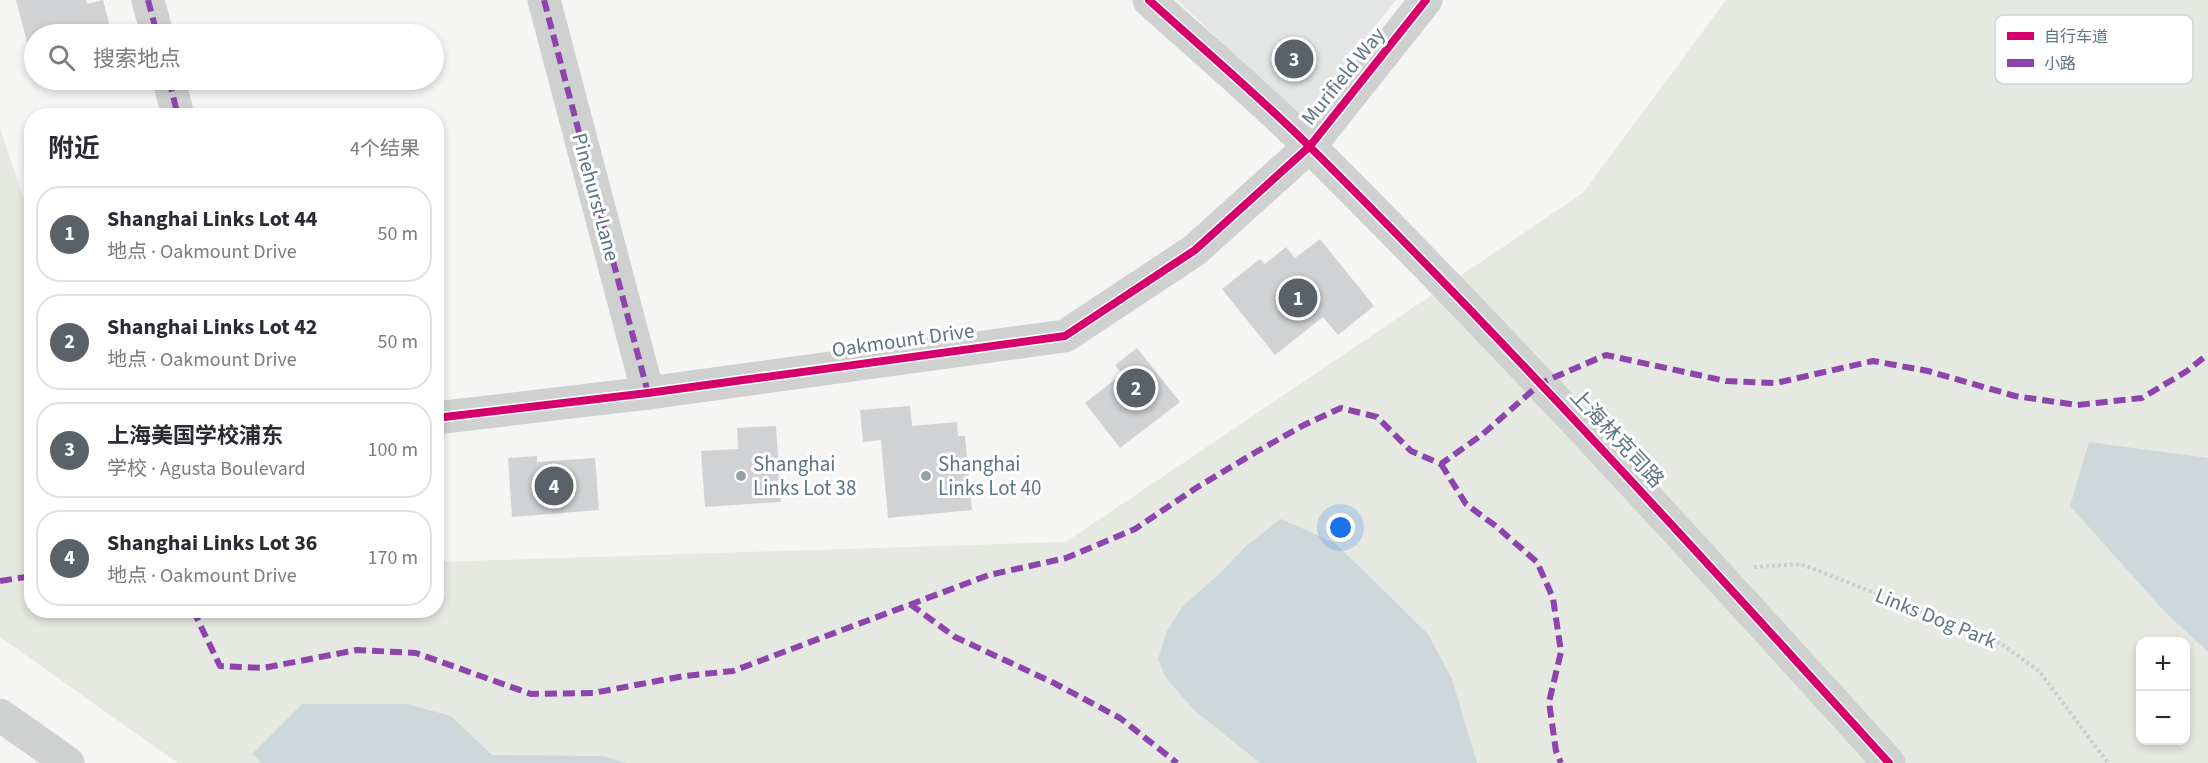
<!DOCTYPE html>
<html lang="zh">
<meta charset="utf-8">
<style>
body{margin:0;font-family:"Source Sans 3","Noto Sans SC",sans-serif;background:#f2f2f3;color:#2b2b33}
.controls{position:absolute;right:18px;bottom:18px;display:grid;overflow:hidden;border-radius:12px;box-shadow:0 3px 9px #0003}
.controls button{width:54px;height:54px;display:grid;place-items:center;padding:0;border:0;border-bottom:2px solid #e1e1e2;background:#fff;color:#2b2b33;font:30px sans-serif}
.you{position:absolute;left:1341px;top:528px;width:21px;height:21px;margin:-15px;border:4px solid #fff;border-radius:50%;background:#1a73e8;box-shadow:0 0 0 9px #1a73e833}
.badge{display:grid;place-items:center;width:39px;height:39px;border-radius:50%;background:#5a6168;color:#fff;font-size:20px;font-weight:700}
.pin{position:absolute;translate:-50% -50%;border:3px solid #fff;box-shadow:0 2px 6px #0006}
.list{margin:0;padding:0;list-style:none}
h2{display:flex;justify-content:space-between;align-items:center;height:78px;margin:0;padding:0 24px;font-size:26px}
h2 small{font-size:20px;font-weight:400;color:#7c7c81}
.list li{display:grid;grid-template-columns:39px 1fr auto;gap:18px;align-items:center;box-sizing:border-box;height:96px;margin:0 12px 12px;padding:0 12px;border:2px solid #e1e1e2;border-radius:24px}
.list b{display:block;font-size:22px;white-space:nowrap}
.list p{margin:0;font-size:20px;white-space:nowrap;color:#7c7c81}
.list em{font-size:20px;font-style:normal;color:#7c7c81}
.icon{flex:none;width:33px;height:33px;fill:none;stroke:currentColor;stroke-width:2;stroke-linecap:round;stroke-linejoin:round}
.map{position:relative;flex:none;width:2208px;height:763px;overflow:hidden}
.search{position:absolute;background:#fff;box-shadow:0 3px 9px #0003;left:24px;top:24px;width:420px;height:66px;display:flex;align-items:center;gap:15px;box-sizing:border-box;padding:0 21px;border-radius:33px;color:#7c7c81;font-size:22px}
.panel{position:absolute;background:#fff;box-shadow:0 3px 9px #0003;left:24px;top:108px;width:420px;height:510px;border-radius:24px}
.map>svg:first-child{display:block}
.built{fill:#e4e6e6}
.green{fill:#e5e9e1;fill-rule:evenodd}
.water{fill:#ced8da}
.building{fill:#d1d2d3}
.lines{fill:none;stroke-linecap:round;stroke-linejoin:round}
.path{stroke:#cbcdce;stroke-width:4;stroke-dasharray:3 3;stroke-linecap:butt}
.minor{stroke:#cfd0d0;stroke-width:33}
.quiet{stroke:#8e44ad;stroke-width:6;stroke-dasharray:12 6;stroke-linecap:butt}
.cycleway-casing{stroke:#fff;stroke-width:11}
.cycleway{stroke:#d6006c;stroke-width:8}
.poi-dot{fill:#93a2a9;stroke:#fff;stroke-width:2}
.labels{text-anchor:middle;dominant-baseline:central;stroke-width:6;stroke-linejoin:round;paint-order:stroke}
.street-label{font-size:21px;fill:#5e7681;stroke:#fff}
.poi-label{font-size:21px;fill:#5e7681;stroke:#fff;text-anchor:start}
.key{fill:#fff;stroke:#cfd6d9;stroke-width:1.5}
.key-label{font-size:16px;fill:#5e7681}
</style>
<div class="map">
<svg width="2208" height="763" viewBox="0 0 2208 763">
<rect width="100%" height="100%" fill="#f5f5f3"/>
<!-- built -->
<path class="built" d="M1177 0H1396L1302 118Z"/>
<!-- green -->
<path class="green" d="M1726 0H2208V763H178L0 637V129L31 219 32 610H436L437 562 1066 542 1583 193ZM2140 642H2186V740H2140Z"/>
<!-- water -->
<g class="water">
<path d="M2089 442 2208 458V652L2165 612 2070 506Z"/>
<path d="M1281 519 1335 543 1428 634 1452 679 1477 763H1260L1194 710 1166 678 1158 659 1167 631 1183 606 1217 576 1247 545Z"/>
<path d="M302 704H407L451 716 492 755 603 756 626 763H262L252 754Z"/>
</g>
<!-- building -->
<g class="building">
<path d="M16 0H86L87 4 103 0 112 34H34V69Z"/>
<path d="M1320 239 1374 306 1338 335 1323 317 1275 355 1222 289 1260 259 1265 264 1286 247 1295 258Z"/>
<path d="M1137 348 1180 402 1120 448 1085 403 1122 374 1115 365Z"/>
<path d="M910 406 912 426 957 422 958 436H965L972 510 888 518 881 440 863 442 860 410Z"/>
<path d="M776 426 781 502 705 507 701 451 738 449 737 428Z"/>
<path d="M537 456V462L595 458 599 510 512 517 508 458Z"/>
</g>
<g class="lines">
<!-- path -->
<path class="path" d="M1754 567 1801 564 1997 641 2039 671 2108 763"/>
<!-- minor -->
<g class="minor">
<path d="M148 0 157 34"/>
<path d="M544 0 648 393"/>
<path d="M1149 0C1203 49 1259 96 1311 148 1511 346 1700 555 1889 763"/>
<path d="M169 80 178 116"/>
<path d="M436 418 648 393 1065 336 1195 250 1310 146 1426 0"/>
<path d="M0 715 68 763"/>
</g>
<!-- quiet -->
<g class="quiet">
<path d="M148 0 157 34"/>
<path d="M544 0 648 393"/>
<path d="M169 80 178 116"/>
<path d="M1441 464 1466 504 1497 527 1537 562 1553 598 1561 652 1549 702 1556 751 1561 763"/>
<path d="M0 581 32 576"/>
<path d="M910 604 955 637 1054 683 1120 718 1177 763"/>
<path d="M193 610 220 666 263 668 357 650 416 653 531 694 593 693 684 676 733 671 989 575 1066 558 1135 529 1196 488 1256 452 1304 425 1341 408 1377 417 1411 451 1441 464 1483 434 1541 383 1606 355 1726 381 1776 383 1873 361 1928 371 2015 396 2077 405 2142 398 2187 371 2208 354"/>
</g>
<defs>
<g id="cycleway">
<path d="M1149 0C1203 49 1259 96 1311 148 1511 346 1700 555 1889 763"/>
<path d="M436 418 648 393 1065 336 1195 250 1310 146 1426 0"/>
</g>
</defs>
<!-- cycleway casing -->
<use href="#cycleway" class="cycleway-casing"/>
<!-- cycleway -->
<use href="#cycleway" class="cycleway"/>
</g>
<!-- markers -->
<g class="poi-dot">
<circle cx="741" cy="476" r="6"/>
<circle cx="926" cy="476" r="6"/>
</g>
<g class="labels">
<!-- street labels -->
<g class="street-label">
<text transform="translate(1343 76) rotate(-51)">Murifield Way</text>
<text transform="translate(596 197) rotate(75)">Pinehurst Lane</text>
<text transform="translate(903 340) rotate(-8)">Oakmount Drive</text>
<text transform="translate(1617 438) rotate(47)">上海林克司路</text>
<text transform="translate(1936 618) rotate(22)">Links Dog Park</text>
</g>
<!-- poi labels -->
<g class="poi-label">
<text x="753" y="464">Shanghai<tspan x="753" dy="24">Links Lot 38</tspan></text>
<text x="938" y="464">Shanghai<tspan x="938" dy="24">Links Lot 40</tspan></text>
</g>
</g>
<!-- legend -->
<rect x="1995" y="15" width="198" height="69" rx="9" class="key"/>
<rect x="2007" y="32" width="27" height="8" fill="#d6006c"/>
<rect x="2007" y="59" width="27" height="8" fill="#8e44ad"/>
<g class="key-label">
<text x="2044" y="42">自行车道</text>
<text x="2044" y="69">小路</text>
</g>
</svg>
<div class="controls">
<button>+</button>
<button>−</button>
</div>
<div class="you"></div>
<div class="pin badge" style="left:1298px;top:298px">1</div>
<div class="pin badge" style="left:1136px;top:388px">2</div>
<div class="pin badge" style="left:1294px;top:59px">3</div>
<div class="pin badge" style="left:554px;top:486px">4</div>
<div class="search"><svg class="icon" aria-label="search" viewBox="0 0 24 24"><circle cx="10" cy="10" r="6"/><path d="M15 15l6 6"/></svg>搜索地点</div>
<section class="panel">
<h2>附近<small>4个结果</small></h2>
<ul class="list">
<li><span class="badge">1</span><div><b>Shanghai Links Lot 44</b><p>地点 · Oakmount Drive</p></div><em>50 m</em></li>
<li><span class="badge">2</span><div><b>Shanghai Links Lot 42</b><p>地点 · Oakmount Drive</p></div><em>50 m</em></li>
<li><span class="badge">3</span><div><b>上海美国学校浦东</b><p>学校 · Agusta Boulevard</p></div><em>100 m</em></li>
<li><span class="badge">4</span><div><b>Shanghai Links Lot 36</b><p>地点 · Oakmount Drive</p></div><em>170 m</em></li>
</ul>
</section>
</div>
